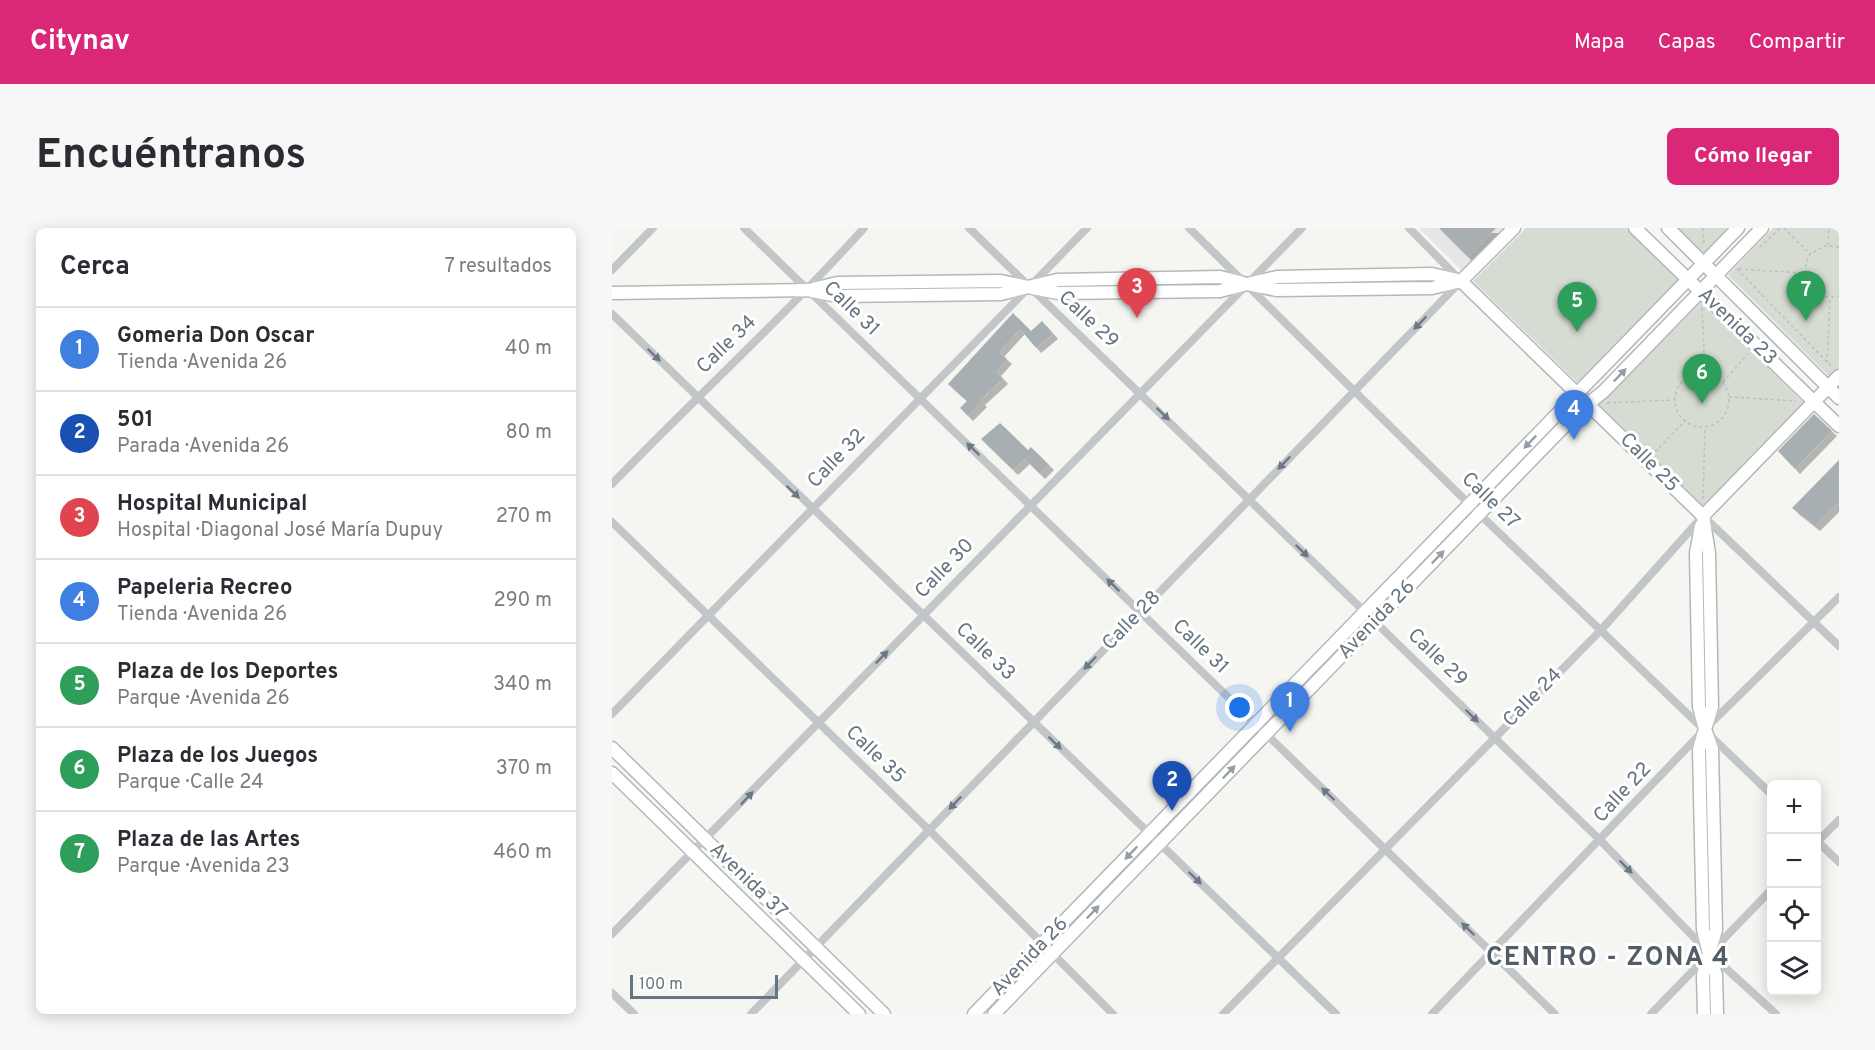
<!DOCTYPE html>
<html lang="es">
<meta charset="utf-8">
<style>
body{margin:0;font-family:Overpass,sans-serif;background:#f7f7f7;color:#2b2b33}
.controls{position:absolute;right:18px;bottom:18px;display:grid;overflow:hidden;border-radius:9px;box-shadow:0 3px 15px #0003}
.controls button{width:54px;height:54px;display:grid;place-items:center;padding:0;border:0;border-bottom:2px solid #e1e1e2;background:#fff;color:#2b2b33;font:30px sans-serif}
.scale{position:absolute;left:18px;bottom:15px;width:148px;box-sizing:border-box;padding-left:6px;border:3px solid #657581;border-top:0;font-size:16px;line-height:21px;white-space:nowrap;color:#657581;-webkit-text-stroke:4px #fff;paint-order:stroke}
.you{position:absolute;left:628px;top:480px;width:21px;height:21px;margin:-15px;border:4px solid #fff;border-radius:50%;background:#1a73e8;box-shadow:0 0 0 9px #1a73e833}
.badge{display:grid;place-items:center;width:39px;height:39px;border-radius:50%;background:#db2777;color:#fff;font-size:20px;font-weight:700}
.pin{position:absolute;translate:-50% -50px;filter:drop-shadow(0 2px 3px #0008)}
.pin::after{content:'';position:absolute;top:32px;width:21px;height:18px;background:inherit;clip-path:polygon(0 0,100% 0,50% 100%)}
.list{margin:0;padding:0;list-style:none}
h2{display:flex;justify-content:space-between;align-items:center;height:78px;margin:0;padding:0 24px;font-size:26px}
h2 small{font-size:20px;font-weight:400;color:#7c7c81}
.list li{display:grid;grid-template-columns:39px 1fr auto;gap:18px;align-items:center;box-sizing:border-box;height:84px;padding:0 24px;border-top:2px solid #e1e1e2}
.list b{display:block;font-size:22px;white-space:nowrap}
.list p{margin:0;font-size:20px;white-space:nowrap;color:#7c7c81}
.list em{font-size:20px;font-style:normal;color:#7c7c81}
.icon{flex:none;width:33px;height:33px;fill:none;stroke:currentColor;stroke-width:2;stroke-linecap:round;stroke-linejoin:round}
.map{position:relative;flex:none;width:1227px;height:786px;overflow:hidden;border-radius:9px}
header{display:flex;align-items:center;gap:36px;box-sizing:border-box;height:84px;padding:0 30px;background:#db2777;color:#fff}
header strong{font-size:28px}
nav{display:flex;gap:33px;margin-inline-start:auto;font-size:21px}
.intro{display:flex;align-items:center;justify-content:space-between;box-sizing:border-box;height:144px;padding:0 36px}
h1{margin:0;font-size:42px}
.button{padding:15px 27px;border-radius:9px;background:#db2777;color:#fff;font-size:21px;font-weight:700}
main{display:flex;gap:36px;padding:0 36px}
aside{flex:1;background:#fff;border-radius:9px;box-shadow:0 3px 15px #0003}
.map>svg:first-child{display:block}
.built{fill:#e5e6e5}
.green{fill:#d6dcd2}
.building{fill:#a7afb3;filter:url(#shadow)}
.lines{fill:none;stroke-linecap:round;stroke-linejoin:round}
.secondary-casing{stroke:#b3b8bb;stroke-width:15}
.path{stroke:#bcbec0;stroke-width:1.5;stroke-dasharray:3 3;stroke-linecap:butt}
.minor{stroke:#c3c6c9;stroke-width:8}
.secondary{stroke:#fff;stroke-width:12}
.oneway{fill:#6a7985}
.oneway2{fill:#939ea7}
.labels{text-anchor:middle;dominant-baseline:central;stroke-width:6;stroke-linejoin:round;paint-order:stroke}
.street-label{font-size:20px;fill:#657581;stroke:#fff}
.district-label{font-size:26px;font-weight:bold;letter-spacing:1.5px;fill:#525e67;stroke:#fff}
</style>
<header>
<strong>Citynav</strong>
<nav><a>Mapa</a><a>Capas</a><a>Compartir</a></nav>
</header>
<div class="intro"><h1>Encuéntranos</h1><a class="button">Cómo llegar</a></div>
<main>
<aside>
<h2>Cerca<small>7 resultados</small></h2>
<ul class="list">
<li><span class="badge" style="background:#3f7fe0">1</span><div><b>Gomeria Don Oscar</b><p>Tienda · Avenida 26</p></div><em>40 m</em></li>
<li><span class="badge" style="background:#1a4fb4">2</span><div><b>501</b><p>Parada · Avenida 26</p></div><em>80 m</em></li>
<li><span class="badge" style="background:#e0444e">3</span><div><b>Hospital Municipal</b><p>Hospital · Diagonal José María Dupuy</p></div><em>270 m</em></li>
<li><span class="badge" style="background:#3f7fe0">4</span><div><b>Papeleria Recreo</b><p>Tienda · Avenida 26</p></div><em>290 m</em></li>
<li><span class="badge" style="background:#2e9e5b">5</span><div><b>Plaza de los Deportes</b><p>Parque · Avenida 26</p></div><em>340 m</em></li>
<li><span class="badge" style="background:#2e9e5b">6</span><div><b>Plaza de los Juegos</b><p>Parque · Calle 24</p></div><em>370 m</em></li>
<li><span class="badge" style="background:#2e9e5b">7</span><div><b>Plaza de las Artes</b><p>Parque · Avenida 23</p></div><em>460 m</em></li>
</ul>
</aside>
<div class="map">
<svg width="1227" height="786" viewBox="0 0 1227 786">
<defs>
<filter id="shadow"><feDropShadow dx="5" dy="5" stdDeviation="0" flood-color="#0004"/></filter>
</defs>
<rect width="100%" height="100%" fill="#f5f5f1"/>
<!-- built -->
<path class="built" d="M807 0H894L850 43Z"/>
<!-- green -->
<g class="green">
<path d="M914 0H1014L1067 52 966 155 861 53Z"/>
<path d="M1064 0H1118L1092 27Z"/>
<path d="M1161 0H1227V139L1218 149 1116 47Z"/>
<path d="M1089 74 1193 176 1092 279 987 177Z"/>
</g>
<!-- building -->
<g class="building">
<path d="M827 0H884L856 29Z"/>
<path d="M401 85 419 103 430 93 441 106 424 120 408 101 387 124 395 131 384 143 391 151 368 172 370 174 356 188 348 180 355 173 336 156Z"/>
<path d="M1202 186 1220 203 1183 241 1166 223Z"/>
<path d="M388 195 416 222 419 219 437 237 428 246 413 231 401 242 369 211Z"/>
<path d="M1227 232V274L1203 298 1180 280Z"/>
</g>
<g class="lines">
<defs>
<g id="secondary">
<path d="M1023 0 1227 198"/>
<path d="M1056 0 1227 170"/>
<path d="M849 53 1091 288"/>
<path d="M849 53 902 0"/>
<path d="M201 61 225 55 389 53 416 59 445 52 608 49 635 56 665 49 820 46 845 52"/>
<path d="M0 65 196 62 225 68 389 66 416 59 446 65 608 63 635 56 665 62 820 60 849 53"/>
<path d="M1091 288 1097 325 1100 479 1093 501 1100 521 1104 702 1097 725 1104 747 1105 786"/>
<path d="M1091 288 1227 148"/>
<path d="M1089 298 1084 325 1087 479 1093 501 1087 521 1091 702 1097 725 1091 747 1092 786"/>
<path d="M0 520 272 786"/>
<path d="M0 545 247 786"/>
<path d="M362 786 1126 0"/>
<path d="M382 786 968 182 991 164 1150 0"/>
</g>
</defs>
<!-- secondary casing -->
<use href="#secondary" class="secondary-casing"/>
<!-- path -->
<g class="path">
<path d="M1091 0 1092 18"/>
<path d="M1172 0 1197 25"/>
<path d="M1216 17 1217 0"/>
<path d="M1148 19 1168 0"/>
<path d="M1227 19 1213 18 1198 26C1186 49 1198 74 1227 68"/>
<path d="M1125 41 1220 139"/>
<path d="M1127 41 1191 45"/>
<path d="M1090 80 1093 144"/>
<path d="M1215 135 1218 71"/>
<circle cx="1090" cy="172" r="27"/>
<path d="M1111 154 1136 126"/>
<path d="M1117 169 1184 173"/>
<path d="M995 175 1062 172"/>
<path d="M1043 224 1073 193"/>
<path d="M1091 271 1093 201"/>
</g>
<!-- minor -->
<g class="minor">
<path d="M132 0 943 786"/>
<path d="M357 0 989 613 1097 725 1164 786"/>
<path d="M577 0 857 276 1160 567"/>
<path d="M0 42 41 0"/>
<path d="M0 86 724 786"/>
<path d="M0 256C83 170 172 89 252 0"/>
<path d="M0 294 317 602 501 786"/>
<path d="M0 486 475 0"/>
<path d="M1204 612 1227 634"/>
<path d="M1204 615 1227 592"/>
<path d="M0 706 690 0"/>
<path d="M0 765 22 786"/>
<path d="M139 786 849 53 797 0"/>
<path d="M611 786 989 402 1091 288 1227 418"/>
<path d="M820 786 1093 501 1227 369"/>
<path d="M1039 786 1160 661"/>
</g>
<!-- secondary -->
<use href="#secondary" class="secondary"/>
</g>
<!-- one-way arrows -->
<defs><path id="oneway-solid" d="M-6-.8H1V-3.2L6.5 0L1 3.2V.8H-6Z" transform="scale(1.5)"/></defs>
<g class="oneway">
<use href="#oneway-solid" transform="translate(808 95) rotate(134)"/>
<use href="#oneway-solid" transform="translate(42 127) rotate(44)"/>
<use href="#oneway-solid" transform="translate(551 186) rotate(44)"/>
<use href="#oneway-solid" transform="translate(361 221) rotate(-136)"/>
<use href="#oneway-solid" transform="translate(672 235) rotate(134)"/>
<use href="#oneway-solid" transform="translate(181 264) rotate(44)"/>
<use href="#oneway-solid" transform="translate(690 323) rotate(44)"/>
<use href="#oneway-solid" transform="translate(501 357) rotate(-136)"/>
<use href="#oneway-solid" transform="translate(270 429) rotate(-46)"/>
<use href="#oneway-solid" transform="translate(478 435) rotate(134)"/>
<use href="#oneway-solid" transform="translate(860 488) rotate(44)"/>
<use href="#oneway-solid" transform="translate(443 515) rotate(44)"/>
<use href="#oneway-solid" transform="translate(716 566) rotate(-136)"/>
<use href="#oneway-solid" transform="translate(135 570) rotate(-47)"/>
<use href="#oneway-solid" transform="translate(343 575) rotate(134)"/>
<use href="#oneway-solid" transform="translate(1014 639) rotate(46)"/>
<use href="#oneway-solid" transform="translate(583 650) rotate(44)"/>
<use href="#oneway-solid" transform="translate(856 701) rotate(-136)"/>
</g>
<g class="oneway2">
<use href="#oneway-solid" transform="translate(1008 147) rotate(-46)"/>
<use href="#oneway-solid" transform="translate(918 214) rotate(134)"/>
<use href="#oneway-solid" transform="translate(826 329) rotate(-46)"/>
<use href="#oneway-solid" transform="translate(617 544) rotate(-46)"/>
<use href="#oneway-solid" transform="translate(519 625) rotate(134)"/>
<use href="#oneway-solid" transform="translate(481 684) rotate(-46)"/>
</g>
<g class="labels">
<!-- street labels -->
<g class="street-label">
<text transform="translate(239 81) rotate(44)">Calle 31</text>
<text transform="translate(476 92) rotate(43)">Calle 29</text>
<text transform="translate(1125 99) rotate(44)">Avenida 23</text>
<text transform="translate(115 117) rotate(-44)">Calle 34</text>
<text transform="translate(225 231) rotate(-46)">Calle 32</text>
<text transform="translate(1037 235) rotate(45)">Calle 25</text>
<text transform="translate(878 273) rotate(44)">Calle 27</text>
<text transform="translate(333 341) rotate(-46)">Calle 30</text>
<text transform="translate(765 392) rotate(-46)">Avenida 26</text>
<text transform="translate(520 393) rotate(-46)">Calle 28</text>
<text transform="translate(588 419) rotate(44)">Calle 31</text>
<text transform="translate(373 424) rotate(44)">Calle 33</text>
<text transform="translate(825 430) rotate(44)">Calle 29</text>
<text transform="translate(921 470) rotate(-45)">Calle 24</text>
<text transform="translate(263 527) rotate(44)">Calle 35</text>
<text transform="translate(1011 565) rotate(-47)">Calle 22</text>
<text transform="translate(136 653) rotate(44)">Avenida 37</text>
<text transform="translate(418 729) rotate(-46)">Avenida 26</text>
</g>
<!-- district labels -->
<g class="district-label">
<text x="996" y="730">CENTRO - ZONA 4</text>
</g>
</g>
</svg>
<div class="controls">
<button>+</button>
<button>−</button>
<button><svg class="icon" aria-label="locate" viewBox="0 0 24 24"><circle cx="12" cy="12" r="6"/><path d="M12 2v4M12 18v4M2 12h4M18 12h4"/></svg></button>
<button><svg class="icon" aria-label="layers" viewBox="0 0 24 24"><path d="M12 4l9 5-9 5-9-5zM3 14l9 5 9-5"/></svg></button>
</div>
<div class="scale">100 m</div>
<div class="you"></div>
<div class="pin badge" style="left:678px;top:504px;background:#3f7fe0">1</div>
<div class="pin badge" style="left:560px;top:583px;background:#1a4fb4">2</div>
<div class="pin badge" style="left:525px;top:90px;background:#e0444e">3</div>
<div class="pin badge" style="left:962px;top:212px;background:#3f7fe0">4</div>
<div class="pin badge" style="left:965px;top:104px;background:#2e9e5b">5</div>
<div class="pin badge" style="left:1090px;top:176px;background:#2e9e5b">6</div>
<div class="pin badge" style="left:1194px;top:93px;background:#2e9e5b">7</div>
</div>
</main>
